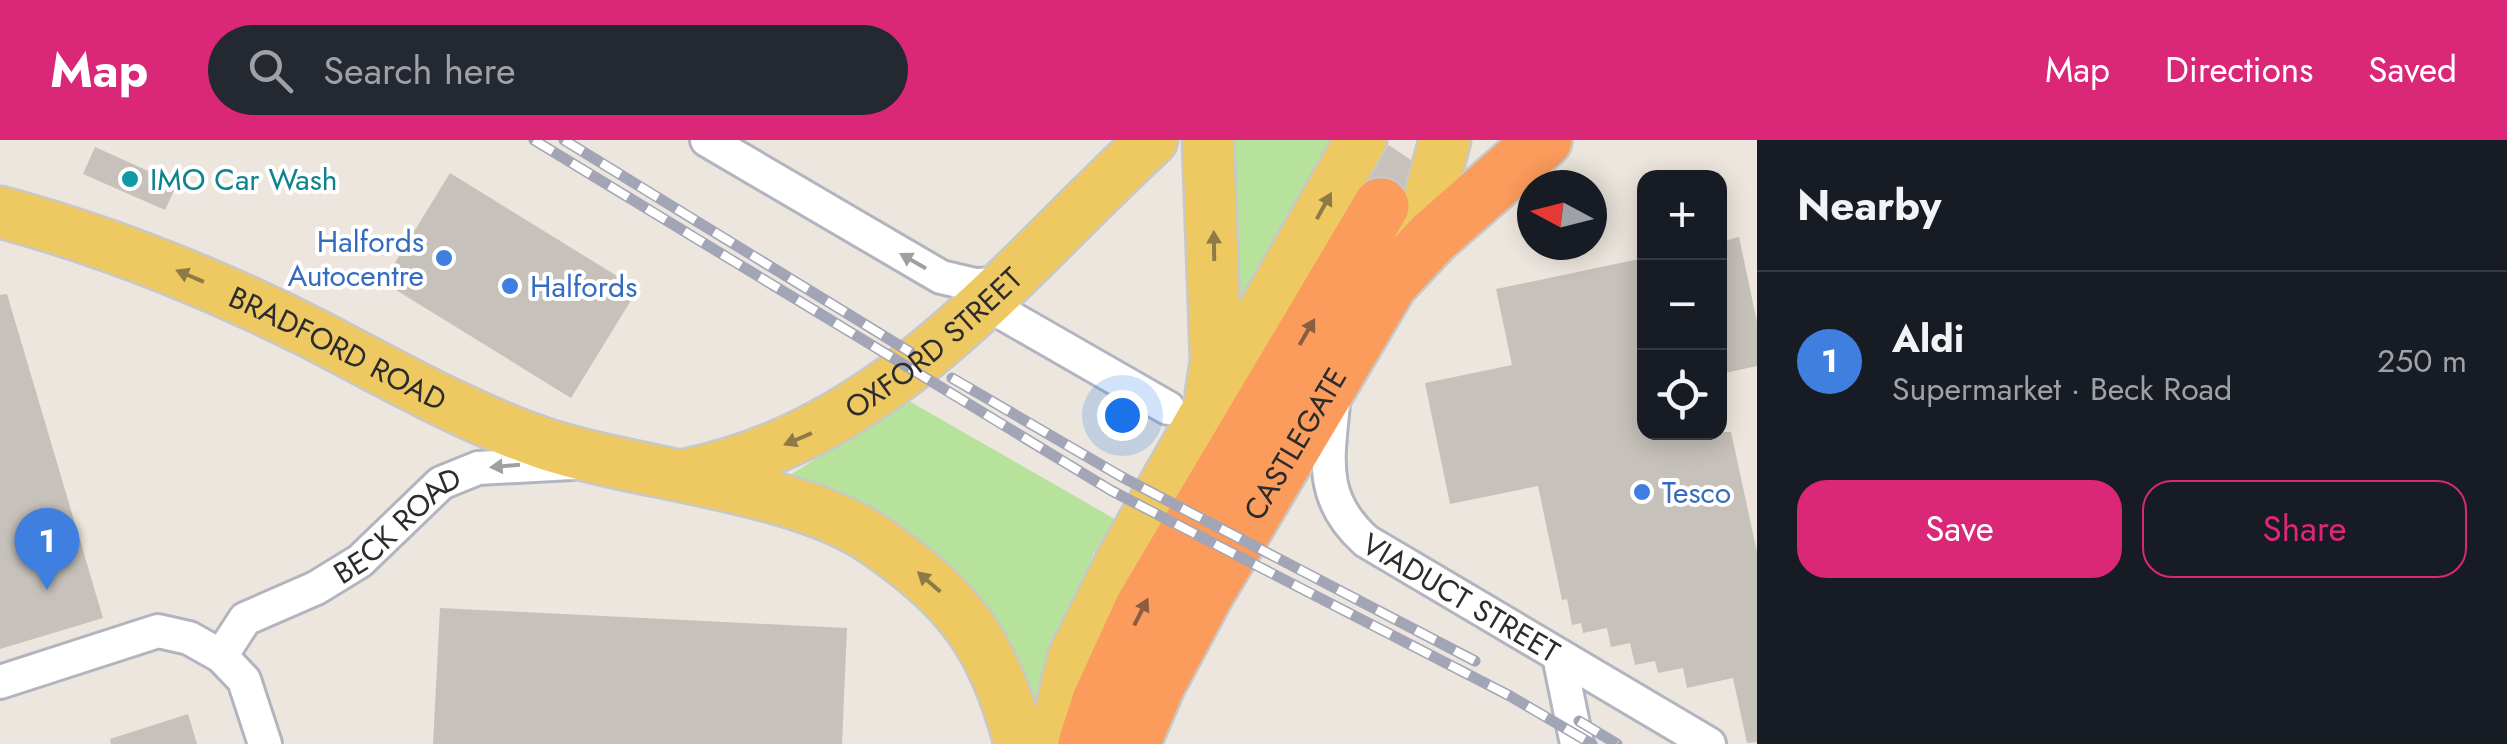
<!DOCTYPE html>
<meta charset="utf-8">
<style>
body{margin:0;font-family:Jost,sans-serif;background:#242831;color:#f1f3f6}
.controls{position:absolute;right:30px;top:30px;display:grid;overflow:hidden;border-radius:20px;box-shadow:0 5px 25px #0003}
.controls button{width:90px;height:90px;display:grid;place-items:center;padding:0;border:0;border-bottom:2px solid #363941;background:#171b24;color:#f1f3f6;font:50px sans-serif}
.compass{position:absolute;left:1517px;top:30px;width:90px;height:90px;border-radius:50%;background:#171b24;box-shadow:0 5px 25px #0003;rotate:277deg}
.you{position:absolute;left:1122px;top:275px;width:35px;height:35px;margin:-25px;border:8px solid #fff;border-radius:50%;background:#1a73e8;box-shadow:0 0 0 15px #1a73e833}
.badge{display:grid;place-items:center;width:65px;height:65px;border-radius:50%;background:#db2777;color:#fff;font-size:32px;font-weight:700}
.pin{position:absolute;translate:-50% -82px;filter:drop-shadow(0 2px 5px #0008)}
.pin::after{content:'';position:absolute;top:52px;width:35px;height:30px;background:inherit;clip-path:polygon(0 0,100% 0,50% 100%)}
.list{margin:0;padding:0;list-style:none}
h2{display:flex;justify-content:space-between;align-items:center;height:130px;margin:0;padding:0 40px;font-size:42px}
h2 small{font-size:32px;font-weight:400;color:#9ea1a6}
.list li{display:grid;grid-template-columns:65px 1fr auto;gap:30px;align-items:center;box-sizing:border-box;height:180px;padding:0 40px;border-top:2px solid #363941}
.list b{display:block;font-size:38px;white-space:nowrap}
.list p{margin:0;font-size:32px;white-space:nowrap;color:#9ea1a6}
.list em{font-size:32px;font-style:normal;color:#9ea1a6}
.actions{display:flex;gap:20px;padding:30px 40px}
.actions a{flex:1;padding:22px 0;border:2px solid #db2777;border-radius:30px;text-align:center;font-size:35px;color:#db2777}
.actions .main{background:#db2777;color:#fff}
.icon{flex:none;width:55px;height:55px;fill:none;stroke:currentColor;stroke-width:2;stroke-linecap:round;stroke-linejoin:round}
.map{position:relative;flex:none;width:1757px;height:604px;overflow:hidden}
header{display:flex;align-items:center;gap:60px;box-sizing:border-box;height:140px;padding:0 50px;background:#db2777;color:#fff}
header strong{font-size:48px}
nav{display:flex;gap:55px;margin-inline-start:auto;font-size:35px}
.search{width:700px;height:90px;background:#242831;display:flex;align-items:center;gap:25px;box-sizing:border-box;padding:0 35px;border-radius:55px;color:#9ea1a6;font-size:38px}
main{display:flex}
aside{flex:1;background:#171b24}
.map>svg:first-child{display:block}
.green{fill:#b6e29c}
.building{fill:#c6c1ba}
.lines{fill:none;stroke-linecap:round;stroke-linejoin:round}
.highway-tunnel{stroke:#c6c1ba;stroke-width:55;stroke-dasharray:55 28;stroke-linecap:butt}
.street-casing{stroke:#b2b5bf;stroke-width:38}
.primary-casing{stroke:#c8c8c8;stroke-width:55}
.highway-casing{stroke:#c8c8c8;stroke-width:60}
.street{stroke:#fff;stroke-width:32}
.primary{stroke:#eec962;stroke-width:50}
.highway{stroke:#fb9b5c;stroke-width:55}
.rail-casing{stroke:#a1a5b6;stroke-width:11}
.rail{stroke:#fff;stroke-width:8;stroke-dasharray:22;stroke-linecap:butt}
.oneway{fill:#8d7a47}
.oneway2{fill:#a0a0a0}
.oneway3{fill:#895e42}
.culture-dot{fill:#0f9aa8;stroke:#fff;stroke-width:4}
.shop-dot{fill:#3f7fe0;stroke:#fff;stroke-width:4}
.labels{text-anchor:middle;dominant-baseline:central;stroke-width:8;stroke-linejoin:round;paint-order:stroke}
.culture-label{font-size:30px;fill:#0d838f;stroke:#fff;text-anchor:start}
.shop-label{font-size:30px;fill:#366cbe;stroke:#fff;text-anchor:start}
.street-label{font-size:30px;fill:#2c2c2c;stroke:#fff}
</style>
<header>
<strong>Map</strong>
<div class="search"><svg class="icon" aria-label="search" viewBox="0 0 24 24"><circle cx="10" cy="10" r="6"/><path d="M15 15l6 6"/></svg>Search here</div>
<nav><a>Map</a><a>Directions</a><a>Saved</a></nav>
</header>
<main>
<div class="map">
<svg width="1757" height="604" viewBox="0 0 1757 604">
<rect width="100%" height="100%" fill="#ede6de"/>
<!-- green -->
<g class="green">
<path d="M1229 0H1339L1230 181Z"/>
<path d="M909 261 1120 382 1094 413 1035 567 1013 510 970 452 777 343Z"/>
</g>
<!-- building -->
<g class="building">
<path d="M95 7 177 44 165 70 83 34Z"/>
<path d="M450 33 638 149 571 258 383 142Z"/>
<path d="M1739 97 1757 182V226L1720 234V102Z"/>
<path d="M1644 118V292H1731L1757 412V602L1747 603 1733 538 1687 548 1683 528 1658 533 1655 521 1635 525 1630 503 1611 507 1607 488 1583 493 1581 483 1572 485 1567 459 1562 460 1538 346 1450 364 1425 243 1512 225 1496 149Z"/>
<path d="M7 154 103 478 0 509V155Z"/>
<path d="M440 468 847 488 842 604H433Z"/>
<path d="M188 574 197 604H111L110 599Z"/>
</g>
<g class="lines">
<!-- highway-tunnel -->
<path class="highway-tunnel" d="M1381 66 1425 0"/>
<defs>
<g id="street">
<path d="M707 0 941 137 975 145 1005 144"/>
<path d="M985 163 1168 268"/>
<path id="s1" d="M1334 253C1329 315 1316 356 1366 401L1709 604"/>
<path id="s2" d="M221 516 245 479 316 448 360 421 441 343 478 328 572 323"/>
<path d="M1559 516 1577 604"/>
<path d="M0 542 158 491 189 498 221 516 244 540 265 604"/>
</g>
<g id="primary">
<path d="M1208 0 1216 221 1211 253"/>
<path id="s3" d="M0 72C108 101 210 142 310 192 386 231 461 275 542 303 638 335 798 346 876 401 961 460 993 504 1020 604"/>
<path d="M1399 126 1426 70 1445 0"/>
<path id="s4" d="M685 335C889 294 1007 134 1152 0"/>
<path d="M1053 604 1073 518 1122 420 1361 0"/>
</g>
<g id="highway">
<path d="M1086 604 1100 561 1143 467 1381 66"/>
<path id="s5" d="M1132 604 1157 545 1205 455 1390 143 1433 97 1544 0"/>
</g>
</defs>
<!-- street casing -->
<use href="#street" class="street-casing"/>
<!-- primary casing -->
<use href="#primary" class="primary-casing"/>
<!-- highway casing -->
<use href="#highway" class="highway-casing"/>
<!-- street -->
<use href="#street" class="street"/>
<!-- primary -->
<use href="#primary" class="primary"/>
<!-- highway -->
<use href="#highway" class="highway"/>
<defs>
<g id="rail">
<path d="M534 0 1112 351 1510 556 1592 604"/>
<path d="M564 0 910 212"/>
<path d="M952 238 1122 337 1475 521"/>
<path d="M1579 581 1617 604"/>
</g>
</defs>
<!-- rail casing -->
<use href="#rail" class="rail-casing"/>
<!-- rail -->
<use href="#rail" class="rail"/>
</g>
<!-- one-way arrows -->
<defs><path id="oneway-solid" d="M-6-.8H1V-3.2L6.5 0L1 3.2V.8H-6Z" transform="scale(2.5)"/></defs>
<g class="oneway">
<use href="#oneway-solid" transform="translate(1324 66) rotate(-61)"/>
<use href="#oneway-solid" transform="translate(1214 106) rotate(-91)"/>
<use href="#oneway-solid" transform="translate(190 136) rotate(-157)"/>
<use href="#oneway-solid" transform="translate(798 299) rotate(157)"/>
<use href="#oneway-solid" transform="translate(929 442) rotate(-139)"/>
</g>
<g class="oneway2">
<use href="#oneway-solid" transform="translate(913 121) rotate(-150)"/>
<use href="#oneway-solid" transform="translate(505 326) rotate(175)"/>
</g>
<g class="oneway3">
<use href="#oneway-solid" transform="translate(1307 192) rotate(-60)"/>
<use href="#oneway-solid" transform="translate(1141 472) rotate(-63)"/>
</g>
<!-- markers -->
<circle class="culture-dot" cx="130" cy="39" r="10"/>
<g class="shop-dot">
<circle cx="444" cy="118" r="10"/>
<circle cx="510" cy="146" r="10"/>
<circle cx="1642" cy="352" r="10"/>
</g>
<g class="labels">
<!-- culture labels -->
<g class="culture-label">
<text x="150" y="39">IMO Car Wash</text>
</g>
<!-- shop labels -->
<g class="shop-label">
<text x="424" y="101" text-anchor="end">Halfords<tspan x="424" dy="34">Autocentre</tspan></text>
<text x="530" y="146">Halfords</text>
<text x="1662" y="352">Tesco</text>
</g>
<!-- street labels -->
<g class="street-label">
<text stroke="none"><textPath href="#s4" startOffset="285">OXFORD STREET</textPath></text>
<text stroke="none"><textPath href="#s3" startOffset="365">BRADFORD ROAD</textPath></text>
<text stroke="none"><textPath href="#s5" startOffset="342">CASTLEGATE</textPath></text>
<text stroke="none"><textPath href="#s2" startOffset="225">BECK ROAD</textPath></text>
<text stroke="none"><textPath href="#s1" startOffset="270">VIADUCT STREET</textPath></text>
</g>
</g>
</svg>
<div class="controls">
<button>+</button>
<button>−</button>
<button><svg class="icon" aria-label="locate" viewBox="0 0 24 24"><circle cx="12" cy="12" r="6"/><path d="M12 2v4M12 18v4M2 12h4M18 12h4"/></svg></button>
</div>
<svg class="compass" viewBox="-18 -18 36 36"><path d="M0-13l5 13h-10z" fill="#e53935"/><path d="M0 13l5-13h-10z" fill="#9ea1a6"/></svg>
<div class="you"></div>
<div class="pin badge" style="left:47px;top:450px;background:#3f7fe0">1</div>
</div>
<aside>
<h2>Nearby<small></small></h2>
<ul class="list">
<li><span class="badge" style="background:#3f7fe0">1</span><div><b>Aldi</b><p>Supermarket · Beck Road</p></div><em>250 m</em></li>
</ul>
<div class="actions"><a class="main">Save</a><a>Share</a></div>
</aside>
</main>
